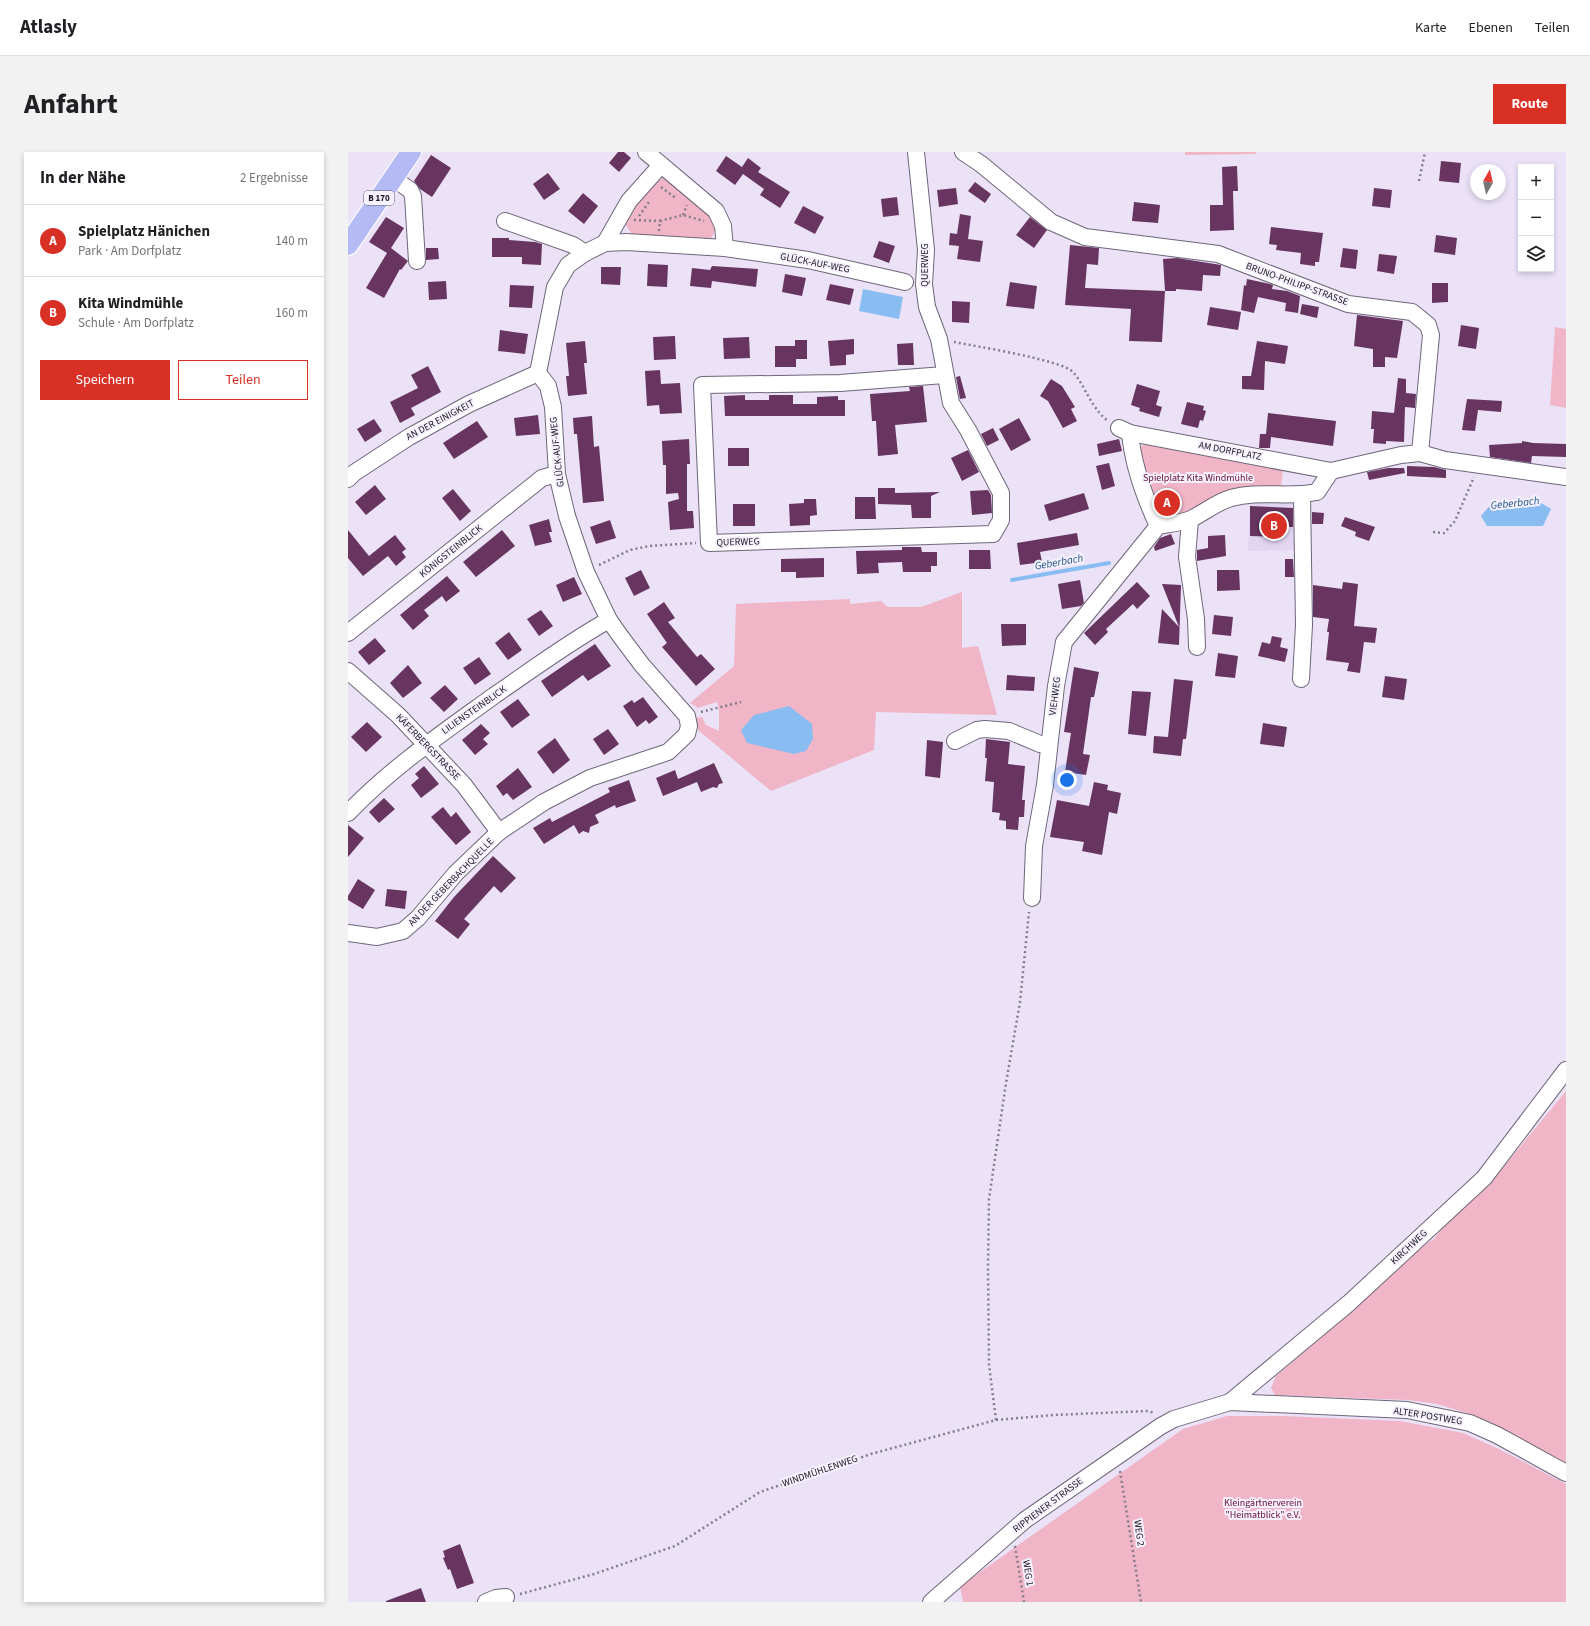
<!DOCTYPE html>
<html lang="de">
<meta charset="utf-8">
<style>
body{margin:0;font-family:"Source Sans 3",sans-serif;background:#f2f2f2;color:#202124}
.controls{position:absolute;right:12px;top:12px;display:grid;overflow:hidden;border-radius:0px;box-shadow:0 2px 6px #0003}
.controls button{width:36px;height:36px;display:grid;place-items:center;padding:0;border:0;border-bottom:1px solid #e0e0e0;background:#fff;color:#202124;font:20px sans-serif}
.compass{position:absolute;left:1122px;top:12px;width:36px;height:36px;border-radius:50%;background:#fff;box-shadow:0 2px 6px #0003;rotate:8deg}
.you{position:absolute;left:719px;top:628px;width:14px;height:14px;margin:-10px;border:3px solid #fff;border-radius:50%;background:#1a73e8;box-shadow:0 0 0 6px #1a73e833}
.badge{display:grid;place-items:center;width:26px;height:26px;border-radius:50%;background:#d93025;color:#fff;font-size:13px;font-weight:700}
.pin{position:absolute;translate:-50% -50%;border:2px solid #fff;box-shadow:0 1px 4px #0006}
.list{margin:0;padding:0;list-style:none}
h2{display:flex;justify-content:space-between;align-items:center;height:52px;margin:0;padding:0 16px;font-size:17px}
h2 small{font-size:13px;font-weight:400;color:#757577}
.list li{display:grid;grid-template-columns:26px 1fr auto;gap:12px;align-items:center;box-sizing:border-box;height:72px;padding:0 16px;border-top:1px solid #e0e0e0}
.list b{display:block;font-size:15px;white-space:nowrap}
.list p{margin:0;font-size:13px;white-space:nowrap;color:#757577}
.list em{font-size:13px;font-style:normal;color:#757577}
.actions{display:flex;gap:8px;padding:12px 16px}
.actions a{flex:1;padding:9px 0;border:1px solid #d93025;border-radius:0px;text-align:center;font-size:14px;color:#d93025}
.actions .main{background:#d93025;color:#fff}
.icon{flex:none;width:22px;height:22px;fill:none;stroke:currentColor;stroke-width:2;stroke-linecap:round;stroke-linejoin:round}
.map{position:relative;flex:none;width:1218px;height:1450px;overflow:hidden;border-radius:0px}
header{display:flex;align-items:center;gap:24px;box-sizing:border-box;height:56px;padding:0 20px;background:#fff;border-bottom:1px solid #e0e0e0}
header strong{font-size:19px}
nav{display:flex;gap:22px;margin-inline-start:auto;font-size:14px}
.intro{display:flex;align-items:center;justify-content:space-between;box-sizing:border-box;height:96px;padding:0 24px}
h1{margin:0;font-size:28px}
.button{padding:10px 18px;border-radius:0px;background:#d93025;color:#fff;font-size:14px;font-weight:700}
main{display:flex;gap:24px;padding:0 24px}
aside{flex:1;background:#fff;border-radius:0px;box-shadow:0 2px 6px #0003}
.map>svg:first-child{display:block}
.built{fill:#e1d5f2}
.green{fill:#f0b6c7}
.water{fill:#89bdf1}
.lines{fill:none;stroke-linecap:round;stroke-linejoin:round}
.stream{stroke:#89bdf1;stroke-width:4}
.building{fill:#673560}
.minor-casing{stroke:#6e6679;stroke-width:18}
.major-casing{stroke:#fff;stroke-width:22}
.path{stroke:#837d8b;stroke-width:2.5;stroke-dasharray:2 3;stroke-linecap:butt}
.minor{stroke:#fff;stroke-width:16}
.major{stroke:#b4bbf4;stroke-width:20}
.labels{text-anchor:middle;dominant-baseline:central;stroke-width:4;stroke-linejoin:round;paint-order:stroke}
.shield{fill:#f6f1fe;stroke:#5d5962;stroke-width:1}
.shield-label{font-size:9px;font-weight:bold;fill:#1b181f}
.street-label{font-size:10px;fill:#1b181f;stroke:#f6f1fe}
.park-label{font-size:10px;fill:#660e35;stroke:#f6f1fe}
.water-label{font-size:11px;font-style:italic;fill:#1c5283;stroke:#f6f1fe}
</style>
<header>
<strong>Atlasly</strong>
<nav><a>Karte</a><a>Ebenen</a><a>Teilen</a></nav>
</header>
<div class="intro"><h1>Anfahrt</h1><a class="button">Route</a></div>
<main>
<aside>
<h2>In der Nähe<small>2 Ergebnisse</small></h2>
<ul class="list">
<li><span class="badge">A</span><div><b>Spielplatz Hänichen</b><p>Park · Am Dorfplatz</p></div><em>140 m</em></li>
<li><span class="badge">B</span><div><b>Kita Windmühle</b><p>Schule · Am Dorfplatz</p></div><em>160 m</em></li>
</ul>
<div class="actions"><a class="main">Speichern</a><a>Teilen</a></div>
</aside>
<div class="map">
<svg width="1218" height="1450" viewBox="0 0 1218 1450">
<rect width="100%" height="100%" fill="#ebe2f8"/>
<!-- built -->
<path class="built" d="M902 349 951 350V398L900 399Z"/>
<!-- green -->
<g class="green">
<path d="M837 0H908V2L837 3Z"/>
<path d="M317 25 369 70 365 83 362 87 284 82 276 71C283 53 298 31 317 25Z"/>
<path d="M1207 175 1218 177V256L1202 253Z"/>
<path d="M799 291 935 315 933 336C919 335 904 333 890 336 864 340 838 372 811 359L790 301 792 295Z"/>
<path d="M614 440V496L630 494 649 563 528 560 526 598 423 639 350 578 347 566 354 565 358 573 371 579V559L369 550 350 556 342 551 386 514 388 452 502 447V452L533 449 540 455H573Z"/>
<path d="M1218 939V1311L1144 1271 1119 1261 1089 1252 1060 1248 927 1243 923 1236 928 1224 1016 1149 1058 1105 1086 1087 1103 1064 1147 1025Z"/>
<path d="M879 1264H935L1052 1269 1115 1281 1151 1297 1218 1332V1450H615L612 1434 835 1277Z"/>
</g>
<!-- water -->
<g class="water">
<path d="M515 137 555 145 551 167 511 159Z"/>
<path d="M1188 348 1203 357 1195 374H1139L1133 364 1145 350Z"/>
<path d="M441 554 464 572 465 587 458 599 446 602 399 591 393 578 406 563Z"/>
</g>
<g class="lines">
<!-- stream -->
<path class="stream" d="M664 428 761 411"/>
</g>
<!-- building -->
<g class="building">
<path d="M270 0H276L283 6 271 20 261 11Z"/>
<path d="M83 3 103 16 84 45 72 37 66 29Z"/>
<path d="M378 4 394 15 400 6 413 16 410 20 442 40 432 56 412 43 416 37 395 22 387 33 368 19Z"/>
<path d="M1093 9 1113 11 1111 31 1091 29Z"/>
<path d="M889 14 890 39H885L886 78 862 79V53H875L874 15Z"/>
<path d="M200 21 212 37 196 48 185 32Z"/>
<path d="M627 30 643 42 637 51 620 39Z"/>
<path d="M608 36 610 52 591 55 589 38Z"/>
<path d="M1026 36 1044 38 1042 56 1024 54Z"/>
<path d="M235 41 250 54 236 72 220 59Z"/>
<path d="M549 45 551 63 535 65 533 47Z"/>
<path d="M786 50 812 53 810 71 784 69Z"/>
<path d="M455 54 476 65 467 82 446 71Z"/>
<path d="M612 62 623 64 620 87 635 89 632 110 609 107 611 94 601 93 602 81 609 82Z"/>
<path d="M38 65 56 76 43 96 60 109 53 118 52 117 36 146 18 136 39 101 21 90Z"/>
<path d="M682 65 699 78 686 96 668 83Z"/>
<path d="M923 75 975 81 971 110H967V114L952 112 953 101 928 98 929 93 921 92Z"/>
<path d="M1088 83 1109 86 1107 103 1086 100Z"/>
<path d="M144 86H161V88L187 90 194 92 193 113 174 112V105H144Z"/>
<path d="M531 89 547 94 541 111 525 105Z"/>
<path d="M722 93 751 96 750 113 739 112 737 136 817 139 814 190 781 189 783 157 717 153Z"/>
<path d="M78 96H90L91 107 78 108Z"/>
<path d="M995 96 1010 98 1008 117 992 115Z"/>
<path d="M1031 102 1049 104 1046 122 1029 119Z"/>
<path d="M829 106 873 113 872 124 855 123 854 139 828 137V139H817L815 107Z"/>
<path d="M300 112 320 113 319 135 299 134Z"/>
<path d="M364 114 410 117 408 135 364 129 363 136 342 134 344 116 362 118Z"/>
<path d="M253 115H273L272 133 253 132Z"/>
<path d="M437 122 458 126 454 144 434 140Z"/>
<path d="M899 127 922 132 925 133 924 137 939 139 952 144 950 161 937 159 938 151 910 145 906 161 893 158 896 133 898 134Z"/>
<path d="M98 129 99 147 81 148 80 130Z"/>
<path d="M662 130 689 134 686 157 658 154Z"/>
<path d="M1084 131H1100V150L1084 151Z"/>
<path d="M482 132 506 137 502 153 478 148Z"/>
<path d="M162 133 186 134 184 156 161 155Z"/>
<path d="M604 149 622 150 621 171 604 170Z"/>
<path d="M954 152 971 155 969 166 952 162Z"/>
<path d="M862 155 893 160 890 178 859 173Z"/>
<path d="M1009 163 1055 169 1049 206 1037 205V215H1025V197L1006 194Z"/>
<path d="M1113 173 1131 176 1128 197 1110 194Z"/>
<path d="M152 178 180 182 177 202 150 199Z"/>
<path d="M327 184 328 207 306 208 305 185Z"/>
<path d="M401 185 402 206 376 207 375 186Z"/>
<path d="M506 187V202L498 203V213L482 214 480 189Z"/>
<path d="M447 188H459V207H448V215H427V194H447Z"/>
<path d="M237 189 239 211H236L239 242 220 244 218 224H221L218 191Z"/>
<path d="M909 189 940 194 937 212 917 209 916 238 894 237V224H903Z"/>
<path d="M565 191 566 213H550L549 192Z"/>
<path d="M80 214 93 240 63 256 67 263 52 271 42 250 70 236 63 223Z"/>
<path d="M312 218 313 232 332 231 334 261 312 262 311 253 299 254 297 219Z"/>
<path d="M612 224 618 246 612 247 608 225Z"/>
<path d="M1050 226 1058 227V241L1068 242 1067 256 1057 255 1056 290 1038 289V292L1025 291 1026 277H1023L1024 259 1046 261Z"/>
<path d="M703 227 714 234 727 255 723 257 729 269 715 276 700 249 692 244Z"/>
<path d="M789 232 812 239 808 253 814 255 811 265 791 259 792 256 783 253Z"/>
<path d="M575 234 579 270 547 273 550 302 530 304 528 269H524L522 242 562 239 561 235Z"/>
<path d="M397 243V248H421V243H445V252H469V245L490 244V248H497V264H377L376 244Z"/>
<path d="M1119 247 1154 249 1153 260 1130 258 1127 279 1114 278Z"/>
<path d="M839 250 856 254 855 258 858 259 855 269 852 268 850 276 833 272Z"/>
<path d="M920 261 988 269 985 294 923 285 922 296H911L912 282H918Z"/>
<path d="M190 263 192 282 168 284 166 266Z"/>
<path d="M244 264 246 295 251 294 256 349 235 351 229 282H226L225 266Z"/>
<path d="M671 266 683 288 663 299 651 277Z"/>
<path d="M26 267 34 279 17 290 9 277Z"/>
<path d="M129 269 140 285 106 307 95 291Z"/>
<path d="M645 276 651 288 639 294 633 282Z"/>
<path d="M341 287 342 312H339V359H345L346 376 322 378 320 350 331 347 330 341 318 342V313H315L314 289Z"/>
<path d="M771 287 774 299 751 304 749 292Z"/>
<path d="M1174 289 1185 291 1218 292V305L1184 304 1183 311 1142 305 1141 293 1174 291Z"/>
<rect x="380" y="296" width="21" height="18"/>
<path d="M620 298 631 320 614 329 603 306Z"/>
<path d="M761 311 767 334 754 338 748 314Z"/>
<path d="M1059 314 1086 315 1098 318V326L1059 324Z"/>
<path d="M1040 316H1056L1057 321 1021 328 1019 320Z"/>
<path d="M27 333 38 347 18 363 7 350Z"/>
<path d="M530 336H547V341L592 340 583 344V366H564L563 353 530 352Z"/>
<path d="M105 337 123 359 112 369 94 346Z"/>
<path d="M640 338 643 343 644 361 624 363 622 339Z"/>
<path d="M736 341 741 357 701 369 696 353Z"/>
<path d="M507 345H527L528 367H507Z"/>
<path d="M456 347H468L469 363 462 364V373L442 374 441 352 456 351Z"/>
<rect x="385" y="352" width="22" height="22"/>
<path d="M902 354 945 356V375H934L933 385 902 384Z"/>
<path d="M964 360 976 361 975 372H964Z"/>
<path d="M997 365 1027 375 1021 389 1007 384 1008 380 993 374Z"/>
<path d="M201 367 204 380H201L204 390 187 394 181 373Z"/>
<path d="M262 368 268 386 248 392 242 375Z"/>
<path d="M0 378 21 404 47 383 58 397 54 400 58 405 48 414 40 404 15 424 0 406Z"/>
<path d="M154 378 167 394 128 425 115 410Z"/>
<path d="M729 381 731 393 692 400 694 410 672 413 669 391Z"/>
<path d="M823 382 827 392 807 399 806 395 812 386Z"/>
<path d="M877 383 878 404 849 409V398L860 396V384Z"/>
<path d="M554 395H573L574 400H589V414H583V420H555L554 410 530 411 531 421 509 422 508 399 554 398Z"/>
<path d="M621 398H642L643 417H621Z"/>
<path d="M476 406V425L448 426V420H433V407Z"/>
<path d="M937 407H945L946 425H937Z"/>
<path d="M293 418 302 436 286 444 277 426Z"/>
<path d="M869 418H891L892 438 869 439Z"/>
<path d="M99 424 112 439 98 450 94 444 76 458 81 464 65 478 52 463Z"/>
<path d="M226 425 234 442 215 450 208 433Z"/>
<path d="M732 428 736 451 733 454 714 457 710 432Z"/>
<path d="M789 430 802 444 789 457 785 452 758 477 760 480 747 493 736 481Z"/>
<path d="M995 430 1010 432 1006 474 1029 476 1027 491 1016 490 1012 521 999 519 1001 511 978 508 981 480H979L981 467 965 465V433L994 437Z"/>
<path d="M814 432 833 433 831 493 810 491 814 457 831 475Z"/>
<path d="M316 450 327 466 320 470 349 505 353 502 367 517 348 534 314 495 319 491 299 462Z"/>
<path d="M193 458 205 474 191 484 179 467Z"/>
<path d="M866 463 885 465 883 484 864 482Z"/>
<path d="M653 472H678V493L654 494Z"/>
<path d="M161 480 174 498 160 508 147 491Z"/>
<path d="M924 484 934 486 932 495 940 497 937 510 910 504 914 490 922 492Z"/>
<path d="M27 486 38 499 21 513 10 500Z"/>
<path d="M247 492 263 514 240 529 235 523 204 545 193 529Z"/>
<path d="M870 501 890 504 887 526 867 524Z"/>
<path d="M131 505 143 522 127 533 115 516Z"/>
<path d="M60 513 74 531 55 546 42 531Z"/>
<path d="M726 515 751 520 746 545H743L735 602 742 603 738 623 717 620 723 581 716 580Z"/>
<path d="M659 523 687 525 686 539 658 538Z"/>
<path d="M1037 524 1059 527 1056 548 1034 545Z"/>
<path d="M826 527 845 529 838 587H835L833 604 805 601 806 584 820 585Z"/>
<path d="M97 533 110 547 96 560 82 546Z"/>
<path d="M784 539 803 540 798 584 780 582Z"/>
<path d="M295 545 310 565 301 572 298 568 289 575 275 554 284 548 286 551Z"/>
<path d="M170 547 182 563 164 576 152 560Z"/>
<path d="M19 570 34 585 18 600 3 585Z"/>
<path d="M915 571 939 575 936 595 912 592Z"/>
<path d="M133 572 142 581 135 587 140 592 127 603 114 588Z"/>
<path d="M260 577 271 592 256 603 245 587Z"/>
<path d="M207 586 222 608 205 622 189 600Z"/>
<path d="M638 587 662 590 660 612 677 614 674 648H677L676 665H671L670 678 658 677V669L651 668 652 661 644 660 646 630 637 629 639 606H637Z"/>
<path d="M579 588 595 590 592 626 577 624Z"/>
<path d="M366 611 375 631 371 632 369 636 365 635 353 640 349 630 315 644 308 626 327 618 330 627Z"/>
<path d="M76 614 91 632 73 646 63 633 71 626 67 622Z"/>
<path d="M170 616 184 635 165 648 159 641 155 644 148 634Z"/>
<path d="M281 628 288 649 268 656 267 653 247 663 251 671 242 675 241 681 235 679 231 682 226 673 196 692 185 676 202 666 204 670 262 640 260 636Z"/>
<path d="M746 630 760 633 759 638 773 641 769 662 761 660 754 703 734 699 736 690 702 685 709 648 741 654Z"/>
<path d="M36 646 47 657 31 671 21 660Z"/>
<path d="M95 655 103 665 108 660 123 680 108 693 83 665Z"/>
<path d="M0 673 16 686 0 705Z"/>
<path d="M145 704 168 726 153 741 146 734 116 767 122 772 110 787 87 769 106 745Z"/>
<path d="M10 727 27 738 15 757 0 748V744Z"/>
<path d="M39 737 59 739 57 757 37 754Z"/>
<path d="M112 1392 126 1431 109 1437 102 1417 100 1418 95 1406 97 1405 95 1399Z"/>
<path d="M73 1436 78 1450H38V1449Z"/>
</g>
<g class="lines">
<defs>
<g id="minor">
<path d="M298 0 368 59 375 74 377 96 460 108 557 130"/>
<path d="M568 0 578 98 576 132 579 155 591 187 603 251 620 278 653 341V368L645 382 361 391 354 233 492 231 596 223"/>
<path d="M615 0 633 12 703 70 737 85 870 102 1000 152 1064 160 1080 173 1083 183 1072 301"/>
<path d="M45 26 62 38 65 44 69 109"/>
<path d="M157 69 225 93 237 101"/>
<path d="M257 91 281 49 313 13"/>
<path d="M190 221 207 135 220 113 237 101 257 91 278 90 377 96"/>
<path d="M771 276 782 281 983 319 1053 303 1072 301 1097 308 1218 325"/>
<path d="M782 281C785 314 796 344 810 374"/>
<path d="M0 327 6 321 61 285 121 252 190 221"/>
<path d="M842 368 839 405 848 467 849 495"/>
<path d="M810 374C820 372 833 371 843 367 857 360 869 350 883 346 911 338 940 346 969 340L983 319"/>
<path d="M0 481 194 326 209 322"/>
<path d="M0 519 50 563 116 633 151 680"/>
<path d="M953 527 956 473 954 343"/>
<path d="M607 589 629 578 637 577 661 579 692 592 701 593"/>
<path d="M0 661C44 615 96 580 147 543 185 517 221 490 261 468"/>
<path d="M684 746 686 694 697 633 708 534 716 490 810 374"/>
<path d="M0 781 29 785 55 779 70 766 108 721 151 680 196 650 242 626 320 600 339 582 341 574 339 564 294 513 273 485 261 468 238 420 219 364 209 322 205 255 200 234 190 221"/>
<path d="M882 1250 1001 1151 1136 1026 1218 918"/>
<path d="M138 1450 148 1446 158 1445"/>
<path d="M583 1450 677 1368 813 1274 826 1267 882 1250 1059 1258 1122 1271 1149 1283 1218 1321"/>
</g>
<path id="major" d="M0 93 63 0"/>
</defs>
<!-- minor casing -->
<use href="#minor" class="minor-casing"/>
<!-- major casing -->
<use href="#major" class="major-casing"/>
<!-- path -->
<g class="path">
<path d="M1071 29 1077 0"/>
<path d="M313 35 329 47"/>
<path d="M335 63 339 53"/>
<path d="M291 64 301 50"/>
<path d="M286 68 312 69"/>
<path d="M311 79 312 69 335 63 356 69"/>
<path d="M606 190C626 194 714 208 725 220 738 235 743 256 759 268"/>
<path d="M1085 380 1096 381 1107 369 1126 325"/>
<path d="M251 413 282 398 301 394 348 391"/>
<path d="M353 560 393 550"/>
<path d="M648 1268 641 1213 640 1114 641 1047 658 931 672 850 681 760"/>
<path d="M772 1319 793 1450"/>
<path d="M667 1394 676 1450"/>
<path d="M172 1442 246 1422 327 1394 412 1340 523 1302 648 1268 705 1263 800 1259 806 1261"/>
</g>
<!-- minor -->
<use href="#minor" class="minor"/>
<!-- major -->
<use href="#major" class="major"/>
</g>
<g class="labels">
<!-- shield labels -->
<rect class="shield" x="16" y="39" width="30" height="14" rx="3"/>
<g class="shield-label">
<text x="31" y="46">B 170</text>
</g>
<!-- street labels -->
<g class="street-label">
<text transform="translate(467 111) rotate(11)">GLÜCK-AUF-WEG</text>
<text transform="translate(577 113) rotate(-90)">QUERWEG</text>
<text transform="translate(949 132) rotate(20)">BRUNO-PHILIPP-STRASSE</text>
<text transform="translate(92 268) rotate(-28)">AN DER EINIGKEIT</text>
<text transform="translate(882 299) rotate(11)">AM DORFPLATZ</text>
<text transform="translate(209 300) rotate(-96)">GLÜCK-AUF-WEG</text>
<text transform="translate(390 390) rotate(-2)">QUERWEG</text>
<text transform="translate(103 399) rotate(-39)">KÖNIGSTEINBLICK</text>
<text transform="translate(707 544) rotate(-83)">VIEHWEG</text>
<text transform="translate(126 558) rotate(-35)">LILIENSTEINBLICK</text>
<text transform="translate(80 595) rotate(46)">KÄFERBERGSTRASSE</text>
<text transform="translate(103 730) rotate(-46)">AN DER GEBERBACHQUELLE</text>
<text transform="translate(1061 1095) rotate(-43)">KIRCHWEG</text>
<text transform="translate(1080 1264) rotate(9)">ALTER POSTWEG</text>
<text transform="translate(472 1319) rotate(-19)">WINDMÜHLENWEG</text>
<text transform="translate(700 1353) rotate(-37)">RIPPIENER STRASSE</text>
<text transform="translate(791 1381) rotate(82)">WEG 2</text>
<text transform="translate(680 1421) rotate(81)">WEG 1</text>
</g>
<!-- park labels -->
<g class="park-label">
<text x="850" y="326">Spielplatz Kita Windmühle</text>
<text x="915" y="1351">Kleingärtnerverein<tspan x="915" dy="12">"Heimatblick" e.V.</tspan></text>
</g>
<!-- water labels -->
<g class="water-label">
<text transform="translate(1167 351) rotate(-6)">Geberbach</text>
<text transform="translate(711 410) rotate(-10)">Geberbach</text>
</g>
</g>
</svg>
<div class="controls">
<button>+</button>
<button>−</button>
<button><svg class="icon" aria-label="layers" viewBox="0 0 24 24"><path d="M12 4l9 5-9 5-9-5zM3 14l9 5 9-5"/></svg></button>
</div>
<svg class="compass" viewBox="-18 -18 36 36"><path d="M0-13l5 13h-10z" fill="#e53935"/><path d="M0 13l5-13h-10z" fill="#757577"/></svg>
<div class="you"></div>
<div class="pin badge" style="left:819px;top:351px">A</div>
<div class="pin badge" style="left:926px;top:374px">B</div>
</div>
</main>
